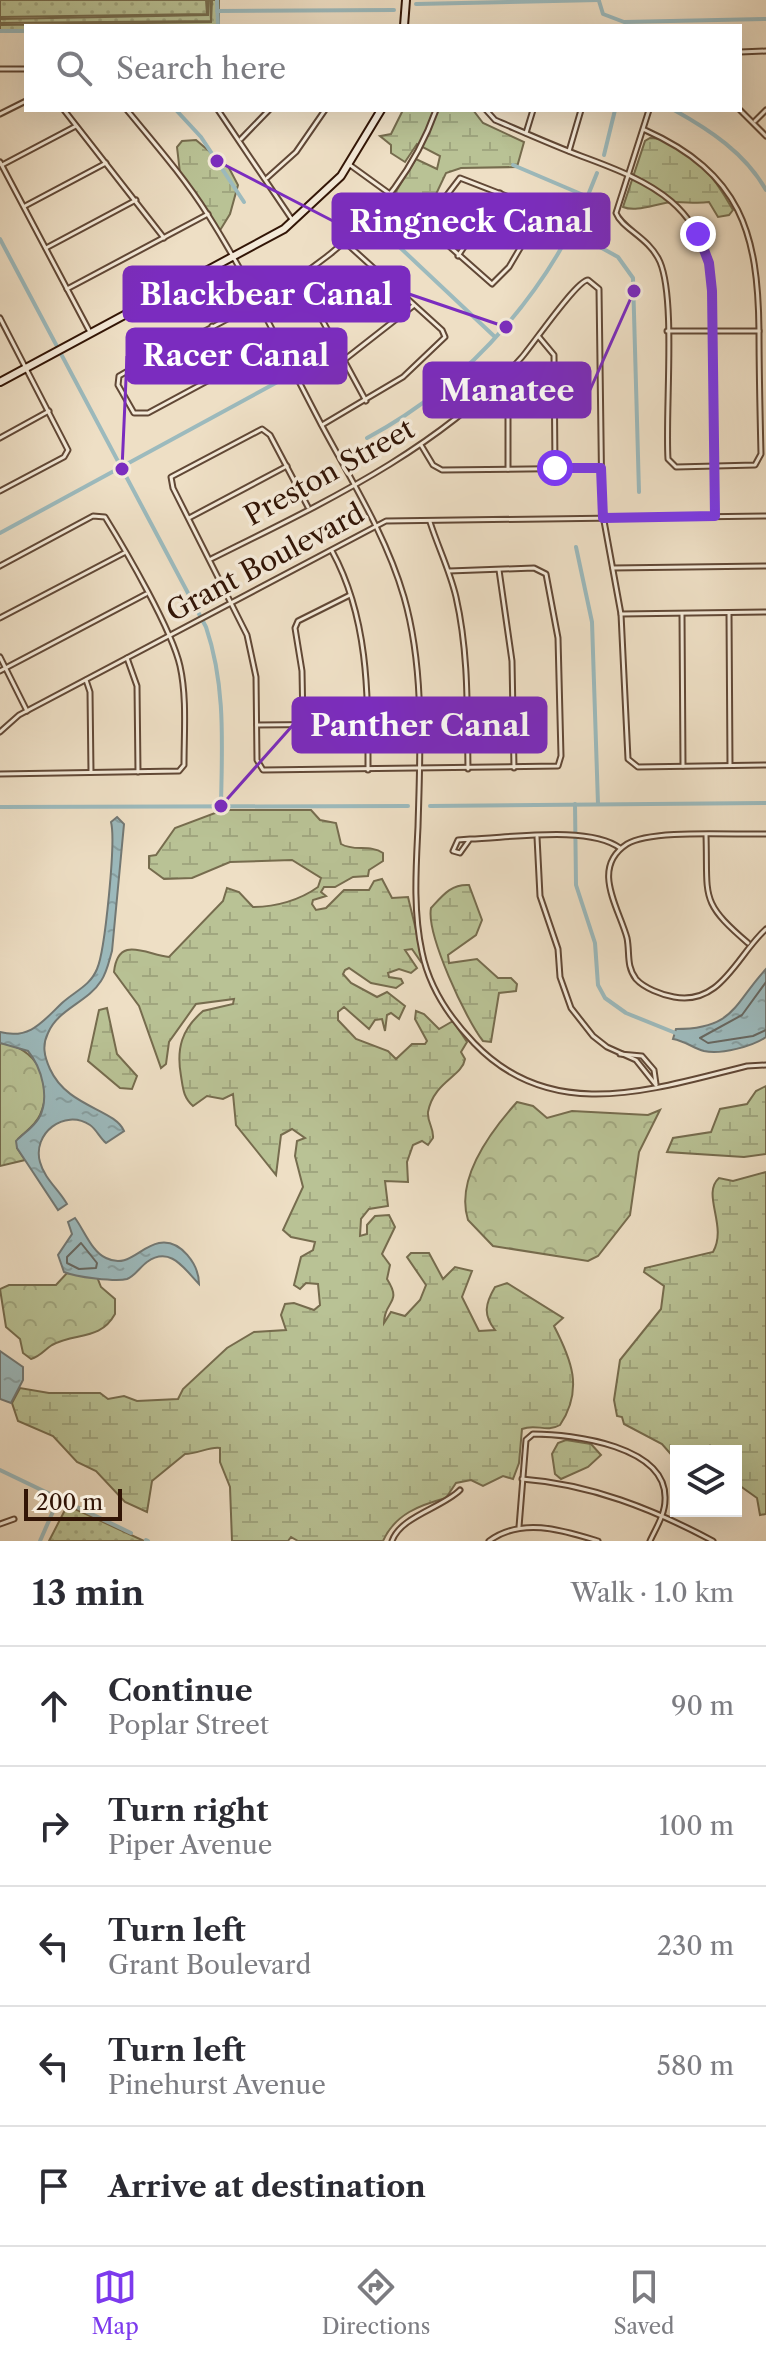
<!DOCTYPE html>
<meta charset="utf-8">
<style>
body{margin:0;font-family:"Libre Caslon Text",serif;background:#f2f2f3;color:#2b2b33}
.controls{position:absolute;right:24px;bottom:24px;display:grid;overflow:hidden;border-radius:0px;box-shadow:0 8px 32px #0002}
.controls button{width:72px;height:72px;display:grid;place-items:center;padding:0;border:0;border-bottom:2px solid #e1e1e2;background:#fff;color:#2b2b33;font:40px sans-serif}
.scale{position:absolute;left:24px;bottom:20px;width:98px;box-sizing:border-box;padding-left:8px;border:4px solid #321506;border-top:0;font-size:22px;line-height:28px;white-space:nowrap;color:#321506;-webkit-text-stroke:6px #f4ead9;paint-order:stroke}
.stop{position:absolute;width:24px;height:24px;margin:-18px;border:6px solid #7c3aed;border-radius:50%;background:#fff}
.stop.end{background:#7c3aed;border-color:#fff;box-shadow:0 2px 8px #0008}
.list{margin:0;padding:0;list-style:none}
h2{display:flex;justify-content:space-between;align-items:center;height:104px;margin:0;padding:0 32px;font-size:34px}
h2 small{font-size:26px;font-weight:400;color:#7c7c81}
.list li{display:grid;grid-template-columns:52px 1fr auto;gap:24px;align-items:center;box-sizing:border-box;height:120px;padding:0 32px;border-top:2px solid #e1e1e2}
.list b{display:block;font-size:30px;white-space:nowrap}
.list p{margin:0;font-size:26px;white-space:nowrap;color:#7c7c81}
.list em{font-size:26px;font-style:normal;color:#7c7c81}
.icon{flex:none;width:44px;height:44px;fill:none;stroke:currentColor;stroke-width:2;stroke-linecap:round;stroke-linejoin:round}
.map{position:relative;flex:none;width:766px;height:1541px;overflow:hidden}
.search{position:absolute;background:#fff;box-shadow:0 8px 32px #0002;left:24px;right:24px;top:24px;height:88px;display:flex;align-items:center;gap:20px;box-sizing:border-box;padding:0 28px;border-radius:0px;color:#7c7c81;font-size:30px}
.sheet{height:704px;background:#fff}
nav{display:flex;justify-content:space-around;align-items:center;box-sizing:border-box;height:112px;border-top:2px solid #e1e1e2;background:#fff;font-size:22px;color:#7c7c81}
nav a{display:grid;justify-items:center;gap:4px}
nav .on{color:#7c3aed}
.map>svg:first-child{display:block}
.grass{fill:url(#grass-dots);stroke:#766c4e;stroke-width:2}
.forest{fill:url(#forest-crowns);stroke:#766c4e;stroke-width:2}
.wetland{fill:url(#wetland-marsh);stroke:#766c4e;stroke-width:2}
.water{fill:url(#water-ripples);stroke:#727874;stroke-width:2}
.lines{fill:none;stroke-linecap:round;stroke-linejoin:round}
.shore{stroke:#676862;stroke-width:2}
.canal{stroke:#9cbabd;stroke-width:4}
.street-casing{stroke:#614836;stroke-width:7}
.secondary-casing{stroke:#321506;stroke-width:10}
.street{stroke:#f4ead9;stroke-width:3}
.secondary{stroke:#f4ead9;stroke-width:6}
.route{stroke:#7c3aed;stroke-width:10}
.labels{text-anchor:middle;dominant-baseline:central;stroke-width:7;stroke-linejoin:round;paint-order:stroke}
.street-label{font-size:28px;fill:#321506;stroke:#f4ead9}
.leader{fill:none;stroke:#7b2cbf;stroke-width:3}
.callout-dot{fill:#7b2cbf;stroke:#f4ead9;stroke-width:3}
.callout{fill:#7b2cbf;stroke:#7b2cbf;stroke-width:3}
.callout-label{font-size:30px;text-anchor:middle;font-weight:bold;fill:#fff}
</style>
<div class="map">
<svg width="766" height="1541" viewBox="0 0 766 1541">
<defs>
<pattern id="grass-dots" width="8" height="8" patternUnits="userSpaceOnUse" patternTransform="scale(2)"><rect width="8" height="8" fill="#b9c295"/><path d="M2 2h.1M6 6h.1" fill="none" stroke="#a0a67f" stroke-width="1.8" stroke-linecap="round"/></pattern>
<pattern id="forest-crowns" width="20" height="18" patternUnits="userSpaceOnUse" patternTransform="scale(2)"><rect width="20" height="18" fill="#b9c295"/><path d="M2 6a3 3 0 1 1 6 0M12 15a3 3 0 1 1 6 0" fill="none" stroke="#a0a67f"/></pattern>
<pattern id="wetland-marsh" width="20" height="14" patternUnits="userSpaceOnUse" patternTransform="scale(2)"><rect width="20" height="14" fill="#b9c295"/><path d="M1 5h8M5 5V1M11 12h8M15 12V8" fill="none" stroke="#a0a67f"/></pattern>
<pattern id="water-ripples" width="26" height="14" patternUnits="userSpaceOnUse" patternTransform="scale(2)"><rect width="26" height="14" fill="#9cbabd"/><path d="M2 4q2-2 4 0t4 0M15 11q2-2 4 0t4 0" fill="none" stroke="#879fa1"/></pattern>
</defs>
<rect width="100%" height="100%" fill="#eedfc5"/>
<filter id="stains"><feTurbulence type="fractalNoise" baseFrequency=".0025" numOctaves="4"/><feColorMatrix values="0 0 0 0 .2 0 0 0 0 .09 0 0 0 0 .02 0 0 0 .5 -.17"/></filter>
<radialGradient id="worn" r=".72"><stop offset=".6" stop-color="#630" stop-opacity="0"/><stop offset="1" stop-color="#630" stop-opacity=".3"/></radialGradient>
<!-- grass -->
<g class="grass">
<path d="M0 0H206L207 14 0 17Z"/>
<path d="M208 0H210L211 21 0 23V19L208 15Z"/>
<path d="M212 0H219V26H26V32H0V25L211 22Z"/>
<path d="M66 1508H73L144 1541H49Z"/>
</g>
<!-- forest -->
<g class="forest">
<path d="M0 1043C36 1046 55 1082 40 1115 35 1126 26 1131 18 1139L17 1148 25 1160 0 1166Z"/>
<path d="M517 1102 533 1106 547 1118 572 1111 648 1115 660 1110 639 1152 630 1215 598 1256 588 1261 493 1246 468 1220C455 1179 491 1131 517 1102Z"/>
<path d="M67 1273 97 1277 101 1287 115 1299V1314C100 1341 76 1332 52 1345 44 1350 41 1356 31 1359L23 1353 20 1339 6 1327 0 1289 9 1285H56Z"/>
</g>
<!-- wetland -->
<g class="wetland">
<path d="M403 110H473L483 123 524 142 517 167 461 168 446 173 429 209 424 211 395 193 416 159 437 169 440 156 417 144 405 162 391 153V145L380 136 391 134Z"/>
<path d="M650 138C689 139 716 180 733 210L729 215 718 217 709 202C697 204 688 202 675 202 658 202 638 213 623 207L645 141Z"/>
<path d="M196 140 229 168 238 185 230 214 219 232 180 173 177 147 182 141Z"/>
<path d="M223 810H311L320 820 336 823 341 844C354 852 370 844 383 853V861L369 870 368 876 353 877 335 887H324L321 892 326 896 313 900 312 904 316 910 326 908 344 890H369L374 881 382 879 392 898 408 897 423 959 421 962 412 949 405 950 417 968 411 973 399 969 388 973 389 977 401 979 403 983 396 988 371 983 349 968 345 970 343 974 351 983 377 997 387 992 405 1006 399 1019 391 1013 387 1015 385 1031 382 1019 375 1020 369 1029 344 1007 338 1012V1020L356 1039 388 1051 396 1059 412 1044H425L427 1041 415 1019 416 1011 424 1014 439 1029 453 1021 467 1042 461 1052 465 1059C462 1077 434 1081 428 1112 427 1122 434 1128 433 1138L428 1145 422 1141 413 1145 407 1162 408 1182 385 1181 388 1206 369 1209 361 1219 360 1236 367 1234V1225L375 1216 389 1215 395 1227 382 1254 390 1265 387 1279C403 1304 384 1300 384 1323L391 1312 405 1316 420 1300 426 1285 407 1257 411 1253H429L443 1279 455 1267 472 1271 462 1297 479 1331 495 1330C483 1315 485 1304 495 1287L507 1283 563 1318 554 1326C571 1359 584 1389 560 1425 546 1433 536 1423 522 1429L519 1463 513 1479 503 1476 483 1486 471 1480 456 1483 446 1498C420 1505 395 1514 383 1541H298L291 1537 288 1541H232L230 1487 220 1462V1448C211 1446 197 1454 185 1454L152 1481 147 1512 125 1502 96 1471 77 1462 53 1436 18 1421 12 1403 20 1388 49 1393H100L108 1399 124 1396 137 1401 178 1399 183 1389 227 1348 254 1332 286 1330 281 1315 285 1304 294 1303 314 1310 320 1305 318 1284 306 1283 300 1289 294 1285 301 1257 313 1250 315 1242 291 1237 283 1230 303 1187 295 1156 297 1141 305 1138 292 1129 281 1135 276 1175 236 1125 233 1094 223 1099 207 1096 193 1106C183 1097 183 1088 181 1076 176 1048 182 1029 203 1011L233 1004 234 999 196 1004 169 1042 166 1064 161 1068 139 1006 114 972C118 935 145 954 169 957L223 901 227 888 239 892 253 907C276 907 300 900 318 887L321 878 292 860 230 862 192 878 164 879 149 868V856L156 855 175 828Z"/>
<path d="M469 885 482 920 476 935 448 955 449 963 477 959 498 978H511L517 984 516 991 499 993 491 1042 483 1041C466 1020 426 934 431 908 443 895 451 884 469 885Z"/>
<path d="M107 1008 117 1054 137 1076 132 1089 120 1088 88 1061 99 1010Z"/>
<path d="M766 1086V1154L744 1157 667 1152 673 1138 711 1132 720 1109 747 1104 756 1091Z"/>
<path d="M766 1172V1514L760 1515 757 1498 736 1483V1451H676V1460L662 1444 624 1424 622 1417 617 1416 614 1400 620 1360 661 1309 664 1286 644 1272 645 1268 713 1252C728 1226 701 1194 719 1178L733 1181Z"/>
<path d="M566 1440 591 1444 601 1455 588 1467 561 1479 555 1474 552 1454 558 1443Z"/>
</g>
<!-- water -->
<g class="water">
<path d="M117 817 124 824 112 951C109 961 107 972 101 981 88 1002 58 1009 48 1033 42 1045 44 1056 50 1069 67 1107 115 1109 124 1131L106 1143C100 1138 96 1129 90 1125 64 1108 32 1134 40 1162 44 1178 59 1190 67 1204L58 1210 17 1148 16 1141C24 1133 33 1128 39 1118 50 1098 42 1068 28 1051L0 1043V1032C30 1040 43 1021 62 1003 75 991 90 986 97 969 105 951 116 841 111 822Z"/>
<path d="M766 969V1037C753 1046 721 1055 704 1051 693 1048 685 1041 673 1039L676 1029C735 1029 734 1003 766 969Z"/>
<path d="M75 1218C84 1230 92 1252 106 1258 128 1269 139 1247 159 1243 181 1239 199 1265 199 1284 185 1270 171 1245 147 1262 140 1267 135 1276 127 1279 116 1282 75 1277 64 1272L58 1255 72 1234 68 1222Z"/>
<path d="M0 1351 23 1367V1380L11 1403 0 1399Z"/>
</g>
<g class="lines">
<!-- shore -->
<g class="shore">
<path d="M766 982 742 1015 700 1038 708 1043 753 1036 766 1030"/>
<path d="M81 1243 97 1263 96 1268 79 1269 67 1263V1257Z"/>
</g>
<!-- canal -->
<g class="canal">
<path d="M217 0 218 26"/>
<path d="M599 1 603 14 624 22 766 19"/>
<path d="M416 4 599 0"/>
<path d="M217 11 394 10"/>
<path d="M0 31H26"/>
<path d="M176 110 201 137 244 202"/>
<path d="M674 110C710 130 745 153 766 190"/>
<path d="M604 155 615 110"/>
<path d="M513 165 588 197"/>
<path d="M374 223 495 337"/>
<path d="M571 231 618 257 633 278 639 492"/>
<path d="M0 239 206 627C226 686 222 745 221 806"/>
<path d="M367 438C472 382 555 284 597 173"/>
<path d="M0 533 283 379"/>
<path d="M576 547 592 622 598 804"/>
<path d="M575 804 576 885 595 943 598 985 605 998 626 1013 678 1034"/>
<path d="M430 806 766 803"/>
<path d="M0 807 408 806"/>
<path d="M0 1470 131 1533"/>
<path d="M146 1540 148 1541"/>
<path d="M40 1541 58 1500"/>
</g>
<defs>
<g id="street">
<path d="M740 52 766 51"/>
<path d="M0 69H26"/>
<path d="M64 110 164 238"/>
<path d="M127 110C155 144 184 177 208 215 250 281 284 354 321 424 351 480 386 535 404 597 425 670 420 752 418 827 416 868 413 911 422 952 429 987 449 1017 474 1043 552 1125 653 1089 747 1066L766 1065"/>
<path d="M218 110 291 218"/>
<path d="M486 110 495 120C523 132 552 145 581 156 652 182 707 206 712 291L715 516"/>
<path d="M740 110 766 136"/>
<path d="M0 114 26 101"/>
<path d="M755 121 766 110"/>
<path d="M645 130C741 173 758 233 759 331 759 372 760 413 761 454L755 465 676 467 668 459C665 411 676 300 660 262 649 237 622 229 616 213L649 110"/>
<path d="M526 133 533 110"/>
<path d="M241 139 269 110"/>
<path d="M569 151 581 110"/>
<path d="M0 162 91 334"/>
<path d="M2 165 76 126"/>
<path d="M350 165 390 194 492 284 509 267 539 216 532 206 460 178 424 225"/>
<path d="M267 178 296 152 325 110"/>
<path d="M25 206 106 163"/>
<path d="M46 248 136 200"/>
<path d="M458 256 500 193"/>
<path d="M300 279 366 401"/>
<path d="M67 289 208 214"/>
<path d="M0 318 68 450 64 457 0 491"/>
<path d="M322 319 380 275"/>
<path d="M212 326 230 359 226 371 148 413H134L118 385 119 376 126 372C251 305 384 255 436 110"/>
<path d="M667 331H759"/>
<path d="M539 337 554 355 555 467"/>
<path d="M344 360 413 306"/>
<path d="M493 387 508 407V469"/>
<path d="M322 425 403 377 445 337 442 330 346 243"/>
<path d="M0 438 49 411"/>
<path d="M421 445 433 465 442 470 601 468"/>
<path d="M308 507 270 435 262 429 171 477 173 488 247 635 256 677 257 760 263 770 558 766 561 756 558 638 546 574 534 568 449 571"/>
<path d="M189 518 287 466"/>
<path d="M430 522C438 547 450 571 456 597 469 654 467 711 468 769"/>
<path d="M332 551C369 619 368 695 368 770"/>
<path d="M211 559C321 504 439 450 522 357 534 343 577 280 588 280L599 289 602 510 621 614 628 759 638 767 766 765"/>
<path d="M0 566 93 516 105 517C126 551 172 630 180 666 187 697 184 733 184 765L179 771 0 774"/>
<path d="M613 568 766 566"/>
<path d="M499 570 512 661 514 768"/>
<path d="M729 613 730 765"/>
<path d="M621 614 766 612"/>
<path d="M682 614 683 766"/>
<path d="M0 618 124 553"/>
<path d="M0 657 27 711"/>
<path d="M127 658 137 686 138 772"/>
<path d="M0 671 146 594"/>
<path d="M86 680 90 692 91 772"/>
<path d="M303 724 302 671 295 628 298 621 350 595"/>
<path d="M257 725 368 724"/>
<path d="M0 732 19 715 386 521 766 516"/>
<path d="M766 834C734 835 651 829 627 844 590 868 619 908 627 938 630 953 626 966 636 979 644 988 662 995 674 997 721 1006 737 955 766 929"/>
<path d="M706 835C708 898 699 901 748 943"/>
<path d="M537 837 540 896 558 949 560 977 571 1008 593 1036 607 1047 636 1060 656 1085"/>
<path d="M470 839 458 840 453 851 460 853 470 839C509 838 589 825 620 848"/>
<path d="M620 1054 642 1056 654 1070 656 1084"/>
<path d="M522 1479C590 1484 653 1509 713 1541"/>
<path d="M0 1524 14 1519"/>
<path d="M519 1527 526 1440 533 1434C573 1434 668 1446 665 1500 665 1514 656 1528 650 1541"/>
<path d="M392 1541C401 1516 442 1508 460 1490"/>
<path d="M489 1541C522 1517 562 1530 598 1541"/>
</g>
<g id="secondary">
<path d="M404 26 406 0"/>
<path d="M0 382 284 229 341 176 381 110"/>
</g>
</defs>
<!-- street casing -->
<use href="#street" class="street-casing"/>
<!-- secondary casing -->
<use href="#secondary" class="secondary-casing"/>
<!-- street -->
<use href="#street" class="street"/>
<!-- secondary -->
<use href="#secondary" class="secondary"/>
</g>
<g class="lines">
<!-- route -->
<path class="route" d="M555 468H601L603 518 715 516 712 291 709 263 698 234"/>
</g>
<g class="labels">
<!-- street labels -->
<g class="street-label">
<text transform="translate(329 472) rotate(-29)">Preston Street</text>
<text transform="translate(265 562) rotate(-28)">Grant Boulevard</text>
</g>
</g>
<!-- callouts -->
<path class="leader" d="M217 161L333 221M506 327L409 294M122 469L127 356M634 291L590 390M221 806L293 725"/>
<g class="callout-dot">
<circle cx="217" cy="161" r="8"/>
<circle cx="506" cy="327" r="8"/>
<circle cx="122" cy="469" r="8"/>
<circle cx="634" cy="291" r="8"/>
<circle cx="221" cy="806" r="8"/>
</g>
<g class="callout">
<rect x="333" y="194" width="276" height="54" rx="8"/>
<rect x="124" y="267" width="285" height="54" rx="8"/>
<rect x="127" y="329" width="219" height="54" rx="8"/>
<rect x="424" y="363" width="166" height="54" rx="8"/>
<rect x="293" y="698" width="253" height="54" rx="8"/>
</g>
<g class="callout-label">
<text x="471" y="232">Ringneck Canal</text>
<text x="266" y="305">Blackbear Canal</text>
<text x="236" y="366">Racer Canal</text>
<text x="507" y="401">Manatee</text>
<text x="420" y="736">Panther Canal</text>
</g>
<rect width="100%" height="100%" filter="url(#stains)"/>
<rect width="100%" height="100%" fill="url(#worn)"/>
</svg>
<div class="controls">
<button><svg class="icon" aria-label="layers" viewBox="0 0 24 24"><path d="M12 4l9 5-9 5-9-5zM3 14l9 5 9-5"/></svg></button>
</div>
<div class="scale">200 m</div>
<div class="stop" style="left:555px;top:468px"></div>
<div class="stop end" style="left:698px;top:234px"></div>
<div class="search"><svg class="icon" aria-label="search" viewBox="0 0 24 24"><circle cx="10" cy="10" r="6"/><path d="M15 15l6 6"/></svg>Search here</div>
</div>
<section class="sheet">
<h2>13 min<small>Walk · 1.0 km</small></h2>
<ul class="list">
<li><svg class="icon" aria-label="ahead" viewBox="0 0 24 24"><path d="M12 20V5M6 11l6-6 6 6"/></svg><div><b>Continue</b><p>Poplar Street</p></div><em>90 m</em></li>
<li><svg class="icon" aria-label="right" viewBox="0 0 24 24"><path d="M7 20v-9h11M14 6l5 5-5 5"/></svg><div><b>Turn right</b><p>Piper Avenue</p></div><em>100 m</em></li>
<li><svg class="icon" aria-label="left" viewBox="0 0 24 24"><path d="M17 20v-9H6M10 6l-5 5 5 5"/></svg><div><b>Turn left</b><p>Grant Boulevard</p></div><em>230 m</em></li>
<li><svg class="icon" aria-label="left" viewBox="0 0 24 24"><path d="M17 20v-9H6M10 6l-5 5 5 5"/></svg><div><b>Turn left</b><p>Pinehurst Avenue</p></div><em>580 m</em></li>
<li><svg class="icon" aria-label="arrive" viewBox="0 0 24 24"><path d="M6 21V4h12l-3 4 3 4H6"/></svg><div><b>Arrive at destination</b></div></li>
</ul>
</section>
<nav>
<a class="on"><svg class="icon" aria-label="map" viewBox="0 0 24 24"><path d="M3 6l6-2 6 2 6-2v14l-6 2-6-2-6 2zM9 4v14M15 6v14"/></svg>Map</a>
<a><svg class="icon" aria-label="directions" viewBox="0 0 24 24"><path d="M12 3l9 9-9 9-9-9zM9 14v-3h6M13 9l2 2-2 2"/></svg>Directions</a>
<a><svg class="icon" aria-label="saved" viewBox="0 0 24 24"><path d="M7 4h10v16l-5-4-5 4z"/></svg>Saved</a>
</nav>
